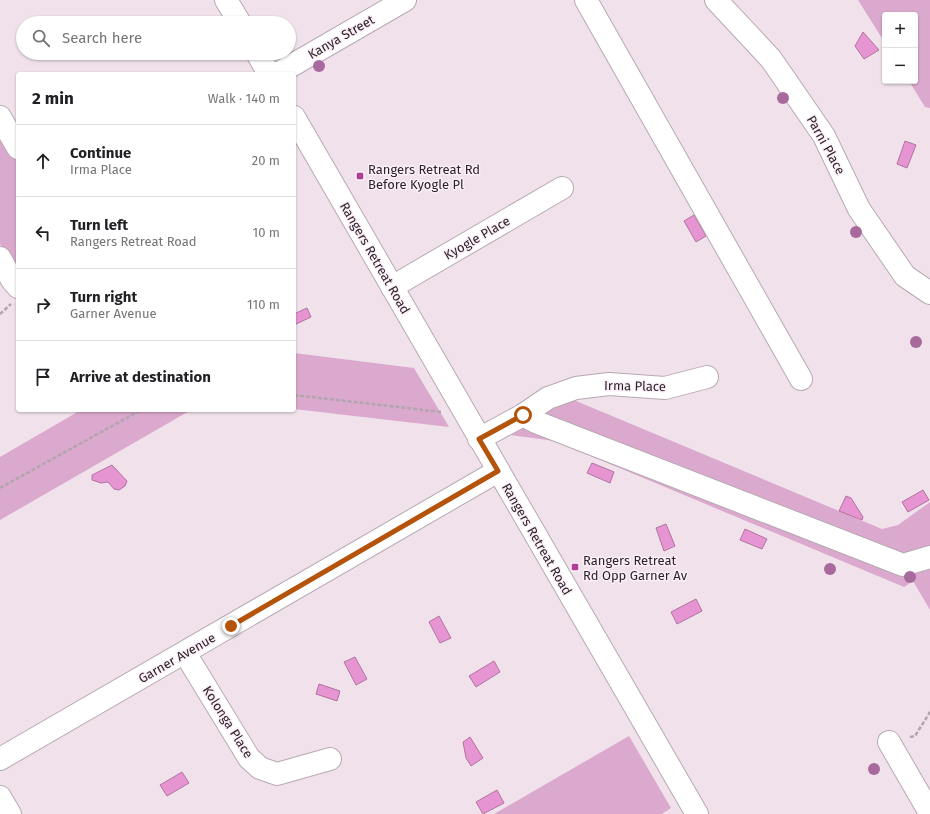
<!DOCTYPE html>
<meta charset="utf-8">
<style>
body{margin:0;font-family:"Fira Sans",sans-serif;background:#f2f2f2;color:#202124}
.controls{position:absolute;right:12px;top:12px;display:grid;overflow:hidden;border-radius:4px;box-shadow:0 1px 3px #0004}
.controls button{width:36px;height:36px;display:grid;place-items:center;padding:0;border:0;border-bottom:1px solid #e0e0e0;background:#fff;color:#202124;font:20px sans-serif}
.stop{position:absolute;width:12px;height:12px;margin:-9px;border:3px solid #b45309;border-radius:50%;background:#fff}
.stop.end{background:#b45309;border-color:#fff;box-shadow:0 1px 4px #0008}
.list{margin:0;padding:0;list-style:none}
h2{display:flex;justify-content:space-between;align-items:center;height:52px;margin:0;padding:0 16px;font-size:17px}
h2 small{font-size:13px;font-weight:400;color:#757577}
.list li{display:grid;grid-template-columns:26px 1fr auto;gap:12px;align-items:center;box-sizing:border-box;height:72px;padding:0 16px;border-top:1px solid #e0e0e0}
.list b{display:block;font-size:15px;white-space:nowrap}
.list p{margin:0;font-size:13px;white-space:nowrap;color:#757577}
.list em{font-size:13px;font-style:normal;color:#757577}
.icon{flex:none;width:22px;height:22px;fill:none;stroke:currentColor;stroke-width:2;stroke-linecap:round;stroke-linejoin:round}
.map{position:relative;flex:none;width:930px;height:814px;overflow:hidden}
.search{position:absolute;background:#fff;box-shadow:0 1px 3px #0004;left:16px;top:16px;width:280px;height:44px;display:flex;align-items:center;gap:10px;box-sizing:border-box;padding:0 14px;border-radius:22px;color:#757577;font-size:15px}
.panel{position:absolute;background:#fff;box-shadow:0 1px 3px #0004;left:16px;top:72px;width:280px;height:340px;border-radius:4px}
.map>svg:first-child{display:block}
.green{fill:#dba9cd}
.water{fill:#e795d2;stroke:#af749f}
.lines{fill:none;stroke-linecap:round;stroke-linejoin:round}
.minor-casing{stroke:#b7a9b3;stroke-width:24}
.path{stroke:#b2a6ae;stroke-width:2.5;stroke-dasharray:4 2;stroke-linecap:butt}
.minor{stroke:#fff;stroke-width:22}
.tree{fill:#a86a9d}
.route{stroke:#b45309;stroke-width:5}
.poi-dot{fill:#b03f9a;stroke:#fdeff9;stroke-width:1.5}
.labels{text-anchor:middle;dominant-baseline:central;stroke-width:3;stroke-linejoin:round;paint-order:stroke}
.street-label{font-size:13px;fill:#2b2629;stroke:#fdeff9}
.poi-label{font-size:13px;fill:#2b2629;stroke:#fdeff9;text-anchor:start}
</style>
<div class="map">
<svg width="930" height="814" viewBox="0 0 930 814">
<rect width="100%" height="100%" fill="#f0e1eb"/>
<!-- green -->
<g class="green">
<path d="M858 0H930V108L925 107 909 81H915V15H885V43Z"/>
<path d="M0 129 18 160V276L0 244Z"/>
<path d="M294 353 414 368 449 427 294 409Z"/>
<path d="M569 398 882 529 898 525 930 502V610L913 581 904 587 555 441 494 433Z"/>
<path d="M81 410H191L0 520V457Z"/>
<path d="M629 736 671 808 662 814H494Z"/>
</g>
<!-- water -->
<g class="water">
<path d="M863 32 879 50 864 59 855 46Z"/>
<path d="M905 141 916 145 907 168 897 164Z"/>
<path d="M694 215 706 236 696 242 684 221Z"/>
<path d="M307 308 311 317 294 325V314Z"/>
<path d="M592 463 614 472 610 483 587 473Z"/>
<path d="M112 465 127 481 125 486 119 490 114 489 108 482 101 483 92 480V475Z"/>
<path d="M923 490 929 500 908 512 902 502Z"/>
<path d="M846 496 851 498 863 517 862 520 839 511Z"/>
<path d="M666 524 675 546 664 551 656 528Z"/>
<path d="M745 529 767 539 762 549 740 540Z"/>
<path d="M696 599 702 611 677 624 671 612Z"/>
<path d="M439 616 451 638 440 643 429 622Z"/>
<path d="M355 657 367 679 356 685 344 662Z"/>
<path d="M494 661 500 672 476 687 469 676Z"/>
<path d="M319 684 340 691 337 701 316 694Z"/>
<path d="M470 737 483 758 471 766 466 758 463 742Z"/>
<path d="M182 772 189 783 167 796 160 785Z"/>
<path d="M497 790 504 803 483 814 476 802Z"/>
</g>
<g class="lines">
<defs>
<g id="minor">
<path d="M226 0 240 23"/>
<path d="M586 0 801 379"/>
<path d="M716 0 771 59 824 136 859 209 905 276 930 293"/>
<path d="M257 53 269 74"/>
<path d="M277 74 405 0"/>
<path d="M0 117 18 148"/>
<path d="M294 117 697 814"/>
<path d="M0 258 12 280 18 287"/>
<path d="M392 287 562 188"/>
<path d="M523 415 536 422 903 565 930 557"/>
<path d="M479 439 523 415 548 398 576 388 609 384 665 388 707 377"/>
<path d="M185 653 249 758 260 768 277 774 330 759"/>
<path d="M889 742 930 813"/>
<path d="M0 759 498 471"/>
<path d="M0 797 10 814"/>
</g>
</defs>
<!-- minor casing -->
<use href="#minor" class="minor-casing"/>
<!-- path -->
<g class="path">
<path d="M0 314 11 304"/>
<path d="M294 395 441 412"/>
<path d="M0 488 141 410"/>
<path d="M910 737 915 736 930 712"/>
</g>
<!-- minor -->
<use href="#minor" class="minor"/>
</g>
<!-- trees -->
<g class="tree">
<circle cx="319" cy="66" r="6"/>
<circle cx="783" cy="98" r="6"/>
<circle cx="856" cy="232" r="6"/>
<circle cx="916" cy="342" r="6"/>
<circle cx="830" cy="569" r="6"/>
<circle cx="910" cy="577" r="6"/>
<circle cx="874" cy="769" r="6"/>
</g>
<g class="lines">
<!-- route -->
<path class="route" d="M231 626 498 471 479 439 523 415"/>
</g>
<!-- markers -->
<g class="poi-dot">
<rect x="356" y="172" width="8" height="8" rx="2"/>
<rect x="571" y="563" width="8" height="8" rx="2"/>
</g>
<g class="labels">
<!-- street labels -->
<g class="street-label">
<text transform="translate(341 37) rotate(-30)">Kanya Street</text>
<text transform="translate(826 145) rotate(61)">Parni Place</text>
<text transform="translate(477 238) rotate(-30)">Kyogle Place</text>
<text transform="translate(375 258) rotate(60)">Rangers Retreat Road</text>
<text transform="translate(635 386) rotate(1)">Irma Place</text>
<text transform="translate(537 539) rotate(60)">Rangers Retreat Road</text>
<text transform="translate(177 658) rotate(-30)">Garner Avenue</text>
<text transform="translate(228 722) rotate(58)">Kolonga Place</text>
</g>
<!-- poi labels -->
<g class="poi-label">
<text x="368" y="169">Rangers Retreat Rd<tspan x="368" dy="15">Before Kyogle Pl</tspan></text>
<text x="583" y="560">Rangers Retreat<tspan x="583" dy="15">Rd Opp Garner Av</tspan></text>
</g>
</g>
</svg>
<div class="controls">
<button>+</button>
<button>−</button>
</div>
<div class="stop" style="left:523px;top:415px"></div>
<div class="stop end" style="left:231px;top:626px"></div>
<div class="search"><svg class="icon" aria-label="search" viewBox="0 0 24 24"><circle cx="10" cy="10" r="6"/><path d="M15 15l6 6"/></svg>Search here</div>
<section class="panel">
<h2>2 min<small>Walk · 140 m</small></h2>
<ul class="list">
<li><svg class="icon" aria-label="ahead" viewBox="0 0 24 24"><path d="M12 20V5M6 11l6-6 6 6"/></svg><div><b>Continue</b><p>Irma Place</p></div><em>20 m</em></li>
<li><svg class="icon" aria-label="left" viewBox="0 0 24 24"><path d="M17 20v-9H6M10 6l-5 5 5 5"/></svg><div><b>Turn left</b><p>Rangers Retreat Road</p></div><em>10 m</em></li>
<li><svg class="icon" aria-label="right" viewBox="0 0 24 24"><path d="M7 20v-9h11M14 6l5 5-5 5"/></svg><div><b>Turn right</b><p>Garner Avenue</p></div><em>110 m</em></li>
<li><svg class="icon" aria-label="arrive" viewBox="0 0 24 24"><path d="M6 21V4h12l-3 4 3 4H6"/></svg><div><b>Arrive at destination</b></div></li>
</ul>
</section>
</div>
